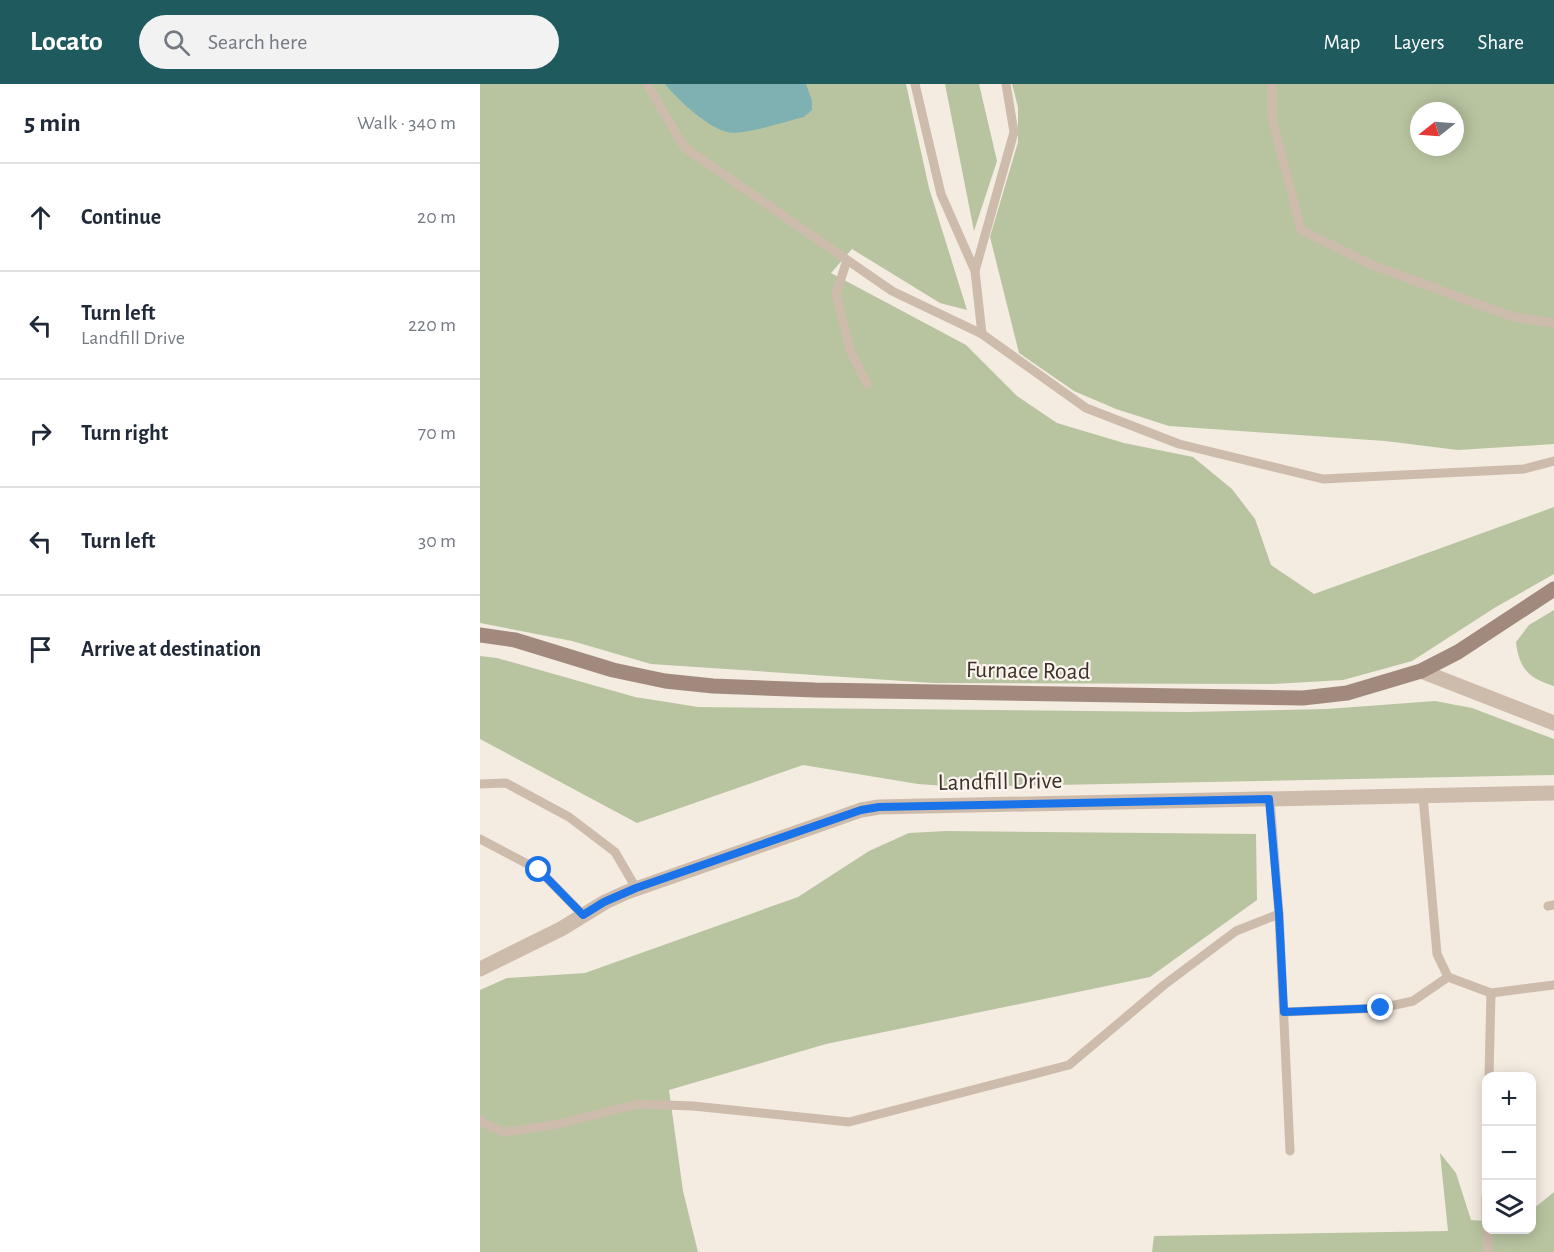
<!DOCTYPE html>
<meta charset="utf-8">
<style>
body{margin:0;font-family:"Alegreya Sans",sans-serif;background:#f2f2f3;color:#1f2937}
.controls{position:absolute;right:18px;bottom:18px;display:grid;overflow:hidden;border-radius:12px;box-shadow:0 3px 15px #0003}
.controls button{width:54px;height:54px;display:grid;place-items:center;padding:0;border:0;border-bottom:2px solid #e0e1e3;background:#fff;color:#1f2937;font:30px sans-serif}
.compass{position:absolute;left:930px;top:18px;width:54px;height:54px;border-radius:50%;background:#fff;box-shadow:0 3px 15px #0003;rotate:253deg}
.stop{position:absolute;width:18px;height:18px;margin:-14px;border:4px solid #1a73e8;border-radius:50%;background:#fff}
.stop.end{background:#1a73e8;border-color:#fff;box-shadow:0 2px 6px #0008}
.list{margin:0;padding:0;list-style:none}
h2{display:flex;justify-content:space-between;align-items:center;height:78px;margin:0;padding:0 24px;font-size:26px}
h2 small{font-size:20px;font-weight:400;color:#747a83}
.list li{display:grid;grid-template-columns:39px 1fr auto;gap:18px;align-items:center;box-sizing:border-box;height:108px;padding:0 24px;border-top:2px solid #e0e1e3}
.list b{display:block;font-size:22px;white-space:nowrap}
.list p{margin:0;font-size:20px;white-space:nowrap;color:#747a83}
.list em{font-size:20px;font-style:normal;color:#747a83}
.icon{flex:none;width:33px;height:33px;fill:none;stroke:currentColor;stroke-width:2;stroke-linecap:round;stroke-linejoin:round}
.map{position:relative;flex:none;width:1074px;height:1168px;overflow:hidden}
header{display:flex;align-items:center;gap:36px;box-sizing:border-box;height:84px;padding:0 30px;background:#1f5a5e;color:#fff}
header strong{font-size:28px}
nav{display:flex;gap:33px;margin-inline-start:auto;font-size:21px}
.search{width:420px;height:54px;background:#f2f2f3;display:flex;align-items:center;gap:15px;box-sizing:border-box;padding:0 21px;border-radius:33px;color:#747a83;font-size:22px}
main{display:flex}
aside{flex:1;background:#fff}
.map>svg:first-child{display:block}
.green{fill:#b8c4a0;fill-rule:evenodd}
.water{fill:#7fb0b2}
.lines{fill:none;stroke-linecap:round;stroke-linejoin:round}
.lane{stroke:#cdbbac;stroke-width:9}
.street{stroke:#cdbbac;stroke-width:15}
.secondary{stroke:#a18a7d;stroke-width:15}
.route{stroke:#1a73e8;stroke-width:8}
.labels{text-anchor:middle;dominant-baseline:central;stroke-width:4.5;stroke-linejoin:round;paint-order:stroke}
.street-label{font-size:24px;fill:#3b302b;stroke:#fbf5ee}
</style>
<header>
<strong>Locato</strong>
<div class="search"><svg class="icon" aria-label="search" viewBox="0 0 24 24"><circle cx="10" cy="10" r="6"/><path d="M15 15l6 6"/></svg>Search here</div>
<nav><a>Map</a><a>Layers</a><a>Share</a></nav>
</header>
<main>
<aside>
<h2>5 min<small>Walk · 340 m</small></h2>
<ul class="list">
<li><svg class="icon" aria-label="ahead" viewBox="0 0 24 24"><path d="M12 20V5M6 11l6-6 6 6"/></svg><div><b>Continue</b></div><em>20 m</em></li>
<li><svg class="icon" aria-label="left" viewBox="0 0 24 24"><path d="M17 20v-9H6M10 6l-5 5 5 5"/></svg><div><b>Turn left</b><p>Landfill Drive</p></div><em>220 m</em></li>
<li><svg class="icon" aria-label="right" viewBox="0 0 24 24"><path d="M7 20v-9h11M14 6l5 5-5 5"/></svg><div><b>Turn right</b></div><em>70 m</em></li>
<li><svg class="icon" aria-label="left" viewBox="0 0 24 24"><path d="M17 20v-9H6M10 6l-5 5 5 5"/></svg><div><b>Turn left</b></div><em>30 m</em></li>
<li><svg class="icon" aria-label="arrive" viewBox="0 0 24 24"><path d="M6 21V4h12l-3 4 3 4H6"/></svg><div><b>Arrive at destination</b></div></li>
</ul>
</aside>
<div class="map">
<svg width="1074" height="1168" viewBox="0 0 1074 1168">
<rect width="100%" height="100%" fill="#f4ebe1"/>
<!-- green -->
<g class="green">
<path d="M0 0H426L449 104 487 226 460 219 372 165 351 189 486 261 537 312 577 339 644 359 713 373 752 405 775 435 791 481 834 510 1074 423V490L1016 523 932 577 863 596 793 600 453 599 171 580 92 557 0 539Z"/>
<path d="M465 0H499L517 77 494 147Z"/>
<path d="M532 0H1074V360L978 366 905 357 689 342 636 325 594 307 539 269 510 153 538 58V23ZM939 27H975V63H939Z"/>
<path d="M1074 526V602C1049 594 1039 585 1036 558L1049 541Z"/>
<path d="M0 572 17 574 155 613 218 623 707 628 847 625 955 617 992 624 1074 655V691L480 703 438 700 323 681 157 739 0 655Z"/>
<path d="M466 747 776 750 777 816 670 893 346 960 189 1006 203 1107 218 1168H0V906L27 894 105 889 318 813 389 767 429 749Z"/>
<path d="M960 1069 976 1089 991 1136 1006 1137V1146H1052V1124L1058 1121 1074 1108V1168H672L674 1152 968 1147Z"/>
</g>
<!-- water -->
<path class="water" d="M185 0H326L332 17V26L324 33C306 37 263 52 247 48 227 43 198 16 185 0Z"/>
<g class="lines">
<!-- lane -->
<g class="lane">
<path d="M167 0 204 63 412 207 502 250 606 324 699 360 843 395 1044 385 1074 377"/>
<path d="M435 0 461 110 495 187"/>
<path d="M792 0V34L821 146 892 181 1033 233 1074 239"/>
<path d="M367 176 356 210 370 266 387 300"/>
<path d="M502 250 495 187 534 48 526 0"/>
<path d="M0 700 26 699 89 733 135 768 156 804"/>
<path d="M943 712 957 870 968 893 1011 909 1074 901"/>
<path d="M790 715 799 830 810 1067"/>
<path d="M0 755 59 786 103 831"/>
<path d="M1068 822 1074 821"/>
<path d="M804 928 901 924 933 917 968 893"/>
<path d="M1009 992 1011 909"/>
<path d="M0 1035 3 1039 24 1048 74 1041 158 1020 213 1022 369 1038 589 981 684 901 756 847 799 830"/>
<path d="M1006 1114V1140"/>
<path d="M1007 1146 1008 1168"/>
</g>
<!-- street -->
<g class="street">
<path d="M941 587 1074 639"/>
<path d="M0 885 81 845 125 818 147 808 381 726 399 723 1074 709"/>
</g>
<!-- secondary -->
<path class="secondary" d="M0 551 35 556 133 586 185 597 233 602 335 606 823 614 867 609 941 587 978 568 1074 505"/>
</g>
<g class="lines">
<!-- route -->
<path class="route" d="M59 786 103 831 124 818 156 804 381 726 399 723 789 715 799 830 804 928 901 924"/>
</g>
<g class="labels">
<!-- street labels -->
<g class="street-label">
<text transform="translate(548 587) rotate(1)">Furnace Road</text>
<text transform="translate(520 698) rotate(-1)">Landfill Drive</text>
</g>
</g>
</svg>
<div class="controls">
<button>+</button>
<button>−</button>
<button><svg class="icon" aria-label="layers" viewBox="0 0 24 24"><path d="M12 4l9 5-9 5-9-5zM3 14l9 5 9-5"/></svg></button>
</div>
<svg class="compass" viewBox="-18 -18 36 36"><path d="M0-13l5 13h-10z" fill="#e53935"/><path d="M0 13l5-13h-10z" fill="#747a83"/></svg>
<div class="stop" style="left:59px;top:786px"></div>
<div class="stop end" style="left:901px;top:924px"></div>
</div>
</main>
